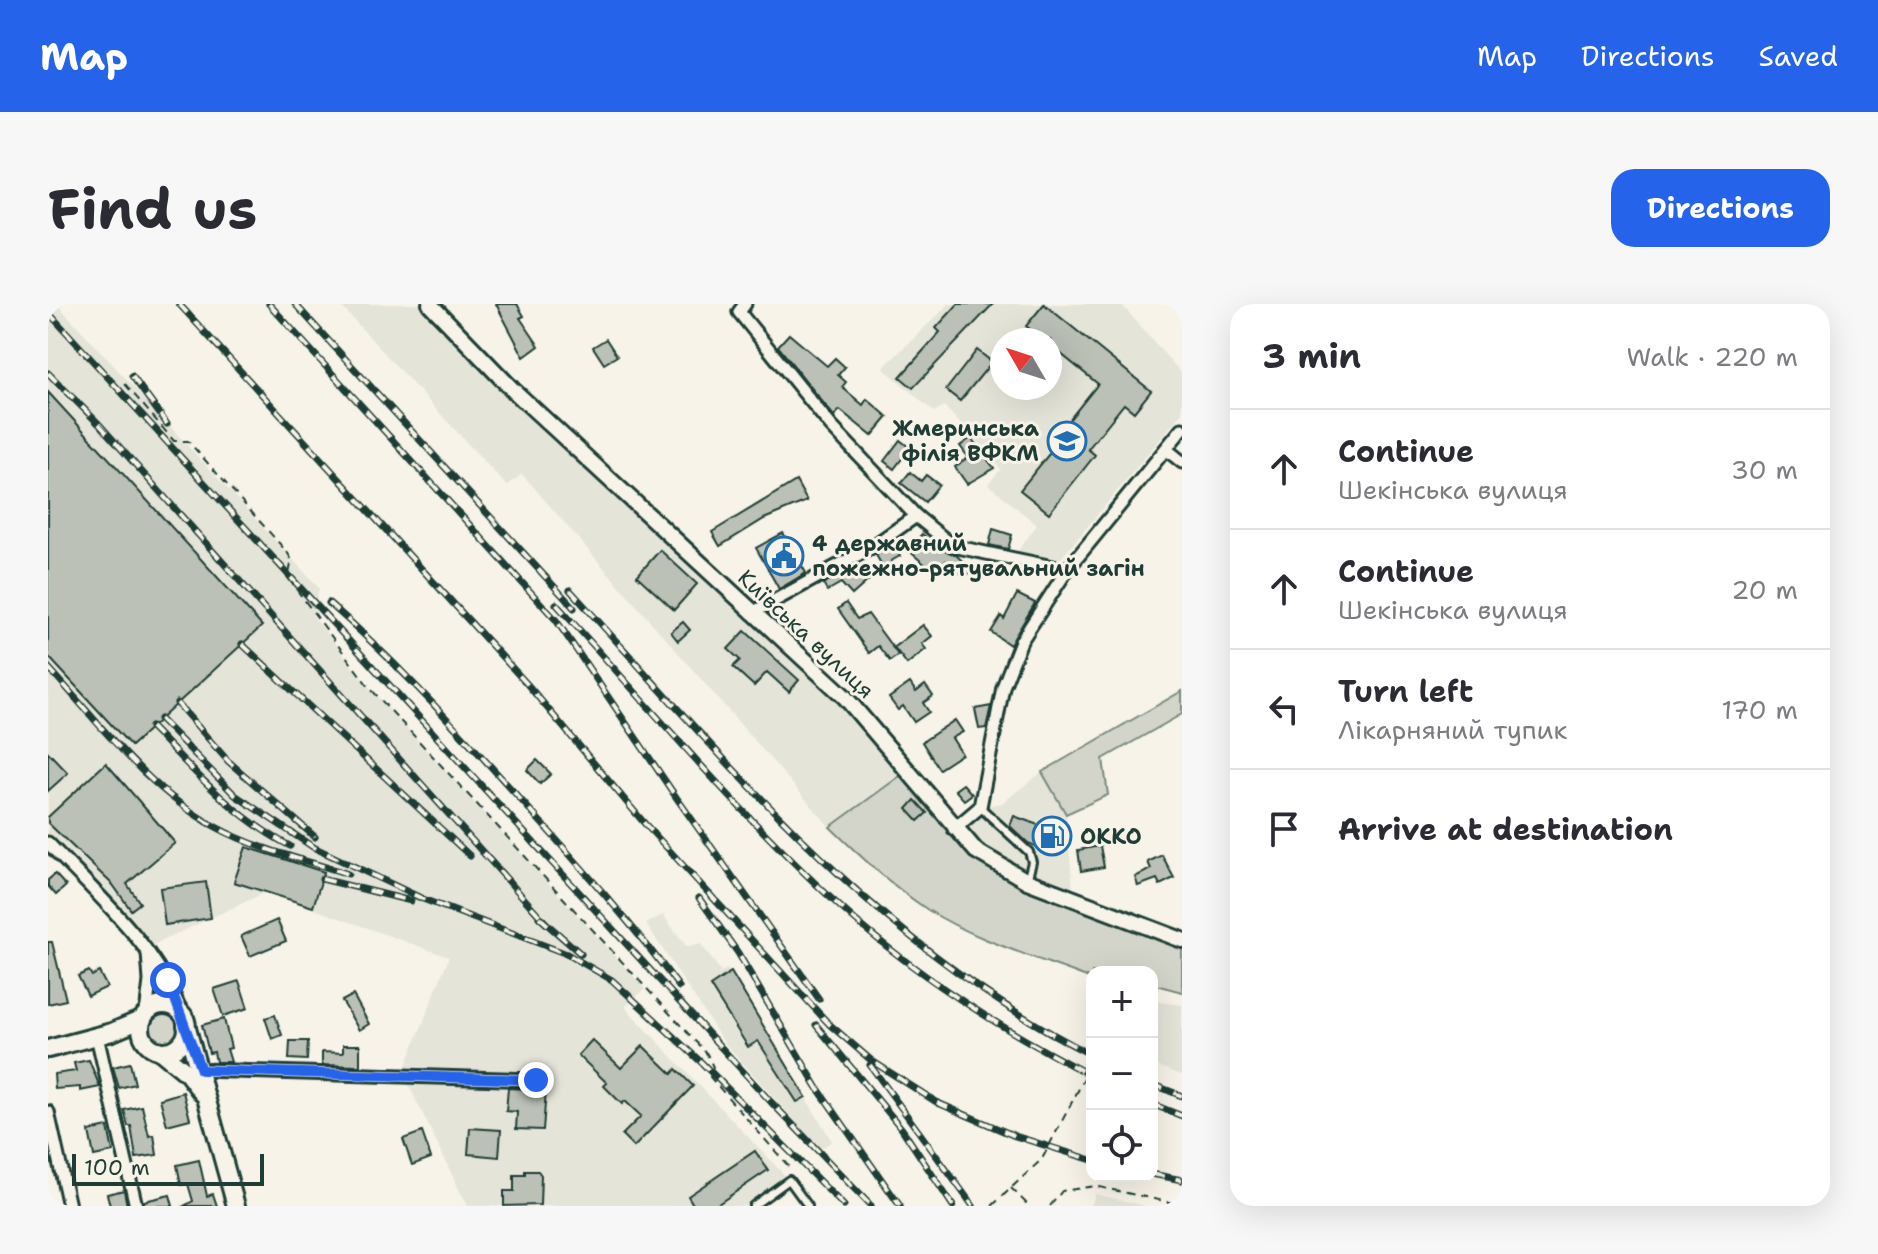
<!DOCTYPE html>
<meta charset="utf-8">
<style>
body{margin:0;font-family:"Shantell Sans",sans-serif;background:#f7f7f7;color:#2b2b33}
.controls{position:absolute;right:24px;bottom:24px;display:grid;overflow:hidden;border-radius:16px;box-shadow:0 8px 32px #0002}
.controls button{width:72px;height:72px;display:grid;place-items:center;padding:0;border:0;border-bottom:2px solid #e1e1e2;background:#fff;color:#2b2b33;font:40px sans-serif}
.compass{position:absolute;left:942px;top:24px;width:72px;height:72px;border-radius:50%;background:#fff;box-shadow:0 8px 32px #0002;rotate:309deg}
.scale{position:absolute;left:24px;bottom:20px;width:192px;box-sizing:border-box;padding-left:8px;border:4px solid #1f3d34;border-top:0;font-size:22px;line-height:28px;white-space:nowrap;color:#1f3d34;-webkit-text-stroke:6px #f7f3e8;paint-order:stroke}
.stop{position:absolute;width:24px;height:24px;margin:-18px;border:6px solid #2563eb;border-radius:50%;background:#fff}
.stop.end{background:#2563eb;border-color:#fff;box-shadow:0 2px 8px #0008}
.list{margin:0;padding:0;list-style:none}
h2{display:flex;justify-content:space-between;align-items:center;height:104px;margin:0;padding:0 32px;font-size:34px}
h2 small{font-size:26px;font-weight:400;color:#7c7c81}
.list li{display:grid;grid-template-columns:52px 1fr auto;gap:24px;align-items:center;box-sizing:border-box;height:120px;padding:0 32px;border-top:2px solid #e1e1e2}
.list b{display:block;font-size:30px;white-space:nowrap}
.list p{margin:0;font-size:26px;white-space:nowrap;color:#7c7c81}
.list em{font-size:26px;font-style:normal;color:#7c7c81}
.icon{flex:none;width:44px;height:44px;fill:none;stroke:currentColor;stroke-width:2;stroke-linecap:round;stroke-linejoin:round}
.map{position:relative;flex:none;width:1134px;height:902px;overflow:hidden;border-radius:24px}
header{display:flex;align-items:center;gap:48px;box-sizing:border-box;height:112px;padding:0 40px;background:#2563eb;color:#fff}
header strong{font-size:38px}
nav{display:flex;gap:44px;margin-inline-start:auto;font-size:28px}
.intro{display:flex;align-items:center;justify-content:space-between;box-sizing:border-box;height:192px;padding:0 48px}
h1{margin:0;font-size:56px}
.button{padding:20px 36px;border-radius:24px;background:#2563eb;color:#fff;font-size:28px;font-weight:700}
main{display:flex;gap:48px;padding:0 48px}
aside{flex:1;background:#fff;border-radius:24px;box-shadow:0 8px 32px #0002}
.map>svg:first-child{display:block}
.built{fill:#e5e4d9;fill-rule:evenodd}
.green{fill:#d3d5ca;stroke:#79897f;stroke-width:2}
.building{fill:#bbc1b6;stroke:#1f3d34;stroke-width:2}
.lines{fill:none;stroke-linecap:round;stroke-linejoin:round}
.service-casing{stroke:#1f3d34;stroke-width:12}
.minor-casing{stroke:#1f3d34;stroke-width:17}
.tertiary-casing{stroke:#1f3d34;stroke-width:20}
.secondary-casing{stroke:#1f3d34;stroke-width:22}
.path{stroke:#1f3d34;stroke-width:2;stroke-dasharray:8 6;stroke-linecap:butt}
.service{stroke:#f7f3e8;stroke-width:6}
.minor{stroke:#f7f3e8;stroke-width:11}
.tertiary{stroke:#f7f3e8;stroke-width:14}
.secondary{stroke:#f7f3e8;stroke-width:16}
.rail-casing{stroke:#1f3d34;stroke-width:7}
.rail{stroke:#f7f3e8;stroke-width:4;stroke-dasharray:12;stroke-linecap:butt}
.path-bridge{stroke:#1f3d34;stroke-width:2;stroke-dasharray:8 6;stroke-linecap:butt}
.route{stroke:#2563eb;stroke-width:10}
.labels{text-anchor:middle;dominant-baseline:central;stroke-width:6;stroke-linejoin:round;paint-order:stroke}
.poi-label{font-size:22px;font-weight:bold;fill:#1f3d34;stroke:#f7f3e8;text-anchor:start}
.street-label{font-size:22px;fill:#1f3d34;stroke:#f7f3e8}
</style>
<header>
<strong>Map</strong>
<nav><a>Map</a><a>Directions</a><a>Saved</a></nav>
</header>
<div class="intro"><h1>Find us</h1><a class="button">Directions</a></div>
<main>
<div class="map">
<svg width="1134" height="902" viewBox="0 0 1134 902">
<rect width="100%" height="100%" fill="#f7f3e8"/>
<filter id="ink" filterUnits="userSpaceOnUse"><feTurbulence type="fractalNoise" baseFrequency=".0125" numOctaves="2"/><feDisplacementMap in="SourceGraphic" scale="16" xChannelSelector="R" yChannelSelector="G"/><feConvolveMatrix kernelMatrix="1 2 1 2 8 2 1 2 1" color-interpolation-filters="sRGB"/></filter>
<g filter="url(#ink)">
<!-- built -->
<g class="built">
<path d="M0 0H9L271 284 265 312 321 383 597 685 577 703 741 876 705 902H419L355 769 401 653 218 588 99 644 0 539Z"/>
<path d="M291 0H382L797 393 859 467 782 523 474 170 459 182Z"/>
<path d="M901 0H1073L1134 70V109L1011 257 966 252 989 221 940 180 953 165 896 102 886 108 835 64ZM954 36H1002V84H954Z"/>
<path d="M994 468 1018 510 1026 595 979 577 906 525 932 503 954 499Z"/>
<path d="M615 611 639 643 653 640 673 668 679 665 784 837 772 845 675 737 598 620Z"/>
<path d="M1104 697 1134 701V771L1104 760Z"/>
<path d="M1047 890 1098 902H1043Z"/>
</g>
<!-- green -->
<g class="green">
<path d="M1134 387V410L1055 455 1060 491 1018 510 994 468Z"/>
<path d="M859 467 937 554 1134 636V688L1104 680V668H1044V675C990 654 929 637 880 606 844 582 813 553 782 523Z"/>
<circle cx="116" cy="724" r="16"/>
</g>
<!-- building -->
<g class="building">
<path d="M448 0H469L476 12 472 14 491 42 476 53Z"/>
<path d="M910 0H945L865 84 852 73 892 28 888 24Z"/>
<path d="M996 0 1103 87 1086 108 1076 100 1040 145 1047 151 1001 209 972 186 1025 120 1021 116 1050 80 1002 41V36H996L978 22Z"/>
<path d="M741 30 779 62 787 54 797 63 790 71 798 78 794 83 815 101 819 95 840 113 824 132 792 106 786 112 730 42Z"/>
<path d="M558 35 569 52 556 60 545 43Z"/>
<path d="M929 46 944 58 912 97 898 86Z"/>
<path d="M0 88 214 322 83 442 0 352Z"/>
<path d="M923 134 946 164 919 180 907 163 920 153 912 142Z"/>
<path d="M852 136 862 144 846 165 836 157Z"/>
<path d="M862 168 873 177 878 171 891 181 877 198 853 179Z"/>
<path d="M748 177 759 197 716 215 672 242 664 228Z"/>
<path d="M945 225 964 231 960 245 941 241Z"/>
<path d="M735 229 758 269 731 285 708 244Z"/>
<path d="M874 230 891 244 908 251 924 266 917 273 898 257 887 269 860 246Z"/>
<path d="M844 239 852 252 843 257 848 264 839 270 828 251Z"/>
<path d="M612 246 649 280 626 306 589 272Z"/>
<path d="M808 261 821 276 804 291 793 279 779 287 775 280Z"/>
<path d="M969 290 987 299 962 341 943 328 953 312 956 315Z"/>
<path d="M798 299 809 315 820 310 850 351 842 357 830 342 821 349 790 305Z"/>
<path d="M635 318 642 326 630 337 623 328Z"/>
<path d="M875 321 884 332 874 340 878 345 859 360 846 343Z"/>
<path d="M697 327 751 376 741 388 719 368 706 382 685 363 692 356 680 345Z"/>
<path d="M862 379 868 388 877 381 885 392 875 399 881 408 866 418 855 402 850 406 841 394Z"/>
<path d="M943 402 938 424 931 425 927 405Z"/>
<path d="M907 416 915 428 904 434 914 450 891 465 874 438Z"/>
<path d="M0 448 20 469 0 487Z"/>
<path d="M489 456 503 470 492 480 479 466Z"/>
<path d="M58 459 127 539 79 580 92 599 83 606 65 581 0 519V513Z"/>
<path d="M915 480 924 490 916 496 907 486Z"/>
<path d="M867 496 879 509 870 517 859 505Z"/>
<path d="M966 512 998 524 1002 513 1014 517 1016 533 1009 551 980 539 962 522Z"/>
<path d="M1052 542 1056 563 1033 567 1030 546Z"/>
<path d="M198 543 276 568 265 603 186 578Z"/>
<path d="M1114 551 1126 574 1112 581 1109 575 1090 582 1087 573 1103 565 1100 558Z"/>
<path d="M7 570 18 582 8 591 0 582V576Z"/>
<path d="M158 578 163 614 117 621 112 584Z"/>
<path d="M229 616 238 637 202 652 193 632Z"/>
<path d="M0 638H4L18 696 0 700Z"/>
<path d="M41 667 44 672 51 668 59 683 40 692 30 672Z"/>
<path d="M683 668 758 793 749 798 710 737 700 743 662 682Z"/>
<path d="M191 677 200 704 175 712 166 685Z"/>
<path d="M305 691 321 720 311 726 294 697Z"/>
<path d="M227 711 234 731 224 735 217 714Z"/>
<path d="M176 715 183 744 179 745 183 758H168L166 748 161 749 154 721Z"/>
<path d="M544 736 573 764 595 742 624 770 628 765 645 782 586 843 574 831 593 812 577 797 574 800 556 782 559 779 530 751Z"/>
<path d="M242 737H260L259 756 241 755Z"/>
<path d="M295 741H312V762L274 761V748L295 749Z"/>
<path d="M41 756 52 783 32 787V783L7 785 6 770 28 767 26 759Z"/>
<path d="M82 759 87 780 71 784 65 763Z"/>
<path d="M460 784 498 786 495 826 468 825 469 808 458 807Z"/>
<path d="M135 788 142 815 119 821 112 795Z"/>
<path d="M94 802 101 832 106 831 109 851 88 854 83 822H80L76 806Z"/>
<path d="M60 823 65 848 46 852 41 827Z"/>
<path d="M422 824 453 826 451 853 420 850Z"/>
<path d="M374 828 383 854 364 861 355 835Z"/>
<path d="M707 847 720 866 667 902H646L640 892Z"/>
<path d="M151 856 159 892 165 890 169 902H136L145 897 140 880 133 881 129 861Z"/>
<path d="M477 867H490L493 871 492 901 456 902V887H466V871H477Z"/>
<path d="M76 886 79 902H62L59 890Z"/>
<path d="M122 891 125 902H96V897Z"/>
</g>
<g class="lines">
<defs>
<g id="service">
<path d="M932 503 981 548 984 558 979 577"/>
<path d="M705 902 741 876 760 902"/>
</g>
<g id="minor">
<path d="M697 0 691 8 783 122 868 212 905 242 1019 266"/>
<path d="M1118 145 1134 158"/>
<path d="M704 309 824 243 868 212"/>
<path d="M906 525 932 503 955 383 973 337 1019 266 1134 125"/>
<path d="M0 539C50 592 108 641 134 710"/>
<path d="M98 710 102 677 100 649"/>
<path d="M49 732 88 902"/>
<path d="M153 766 488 776"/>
<path d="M0 808 21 902"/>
</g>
<path id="tertiary" d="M382 0 465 86 797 393 928 547 979 577 1134 636"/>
<g id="secondary">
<circle cx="116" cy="724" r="23"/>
<path d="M138 721 188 902"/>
<path d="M0 745 64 728 95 715"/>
<path d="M112 747 139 769 154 789"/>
</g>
</defs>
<!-- service casing -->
<use href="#service" class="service-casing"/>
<!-- minor casing -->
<use href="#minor" class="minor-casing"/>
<!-- tertiary casing -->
<use href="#tertiary" class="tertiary-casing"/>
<!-- secondary casing -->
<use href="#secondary" class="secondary-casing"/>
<!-- path -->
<g class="path">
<path d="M77 80 126 137H140L239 248 244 256 240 274 321 383 659 750 665 763 662 773 743 865"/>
<path d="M1093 668 1097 660"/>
<path d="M963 884 981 902"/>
<path d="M1002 902 1014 887 1047 882 1134 901"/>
</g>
<!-- service -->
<use href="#service" class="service"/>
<!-- minor -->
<use href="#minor" class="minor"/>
<!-- tertiary -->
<use href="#tertiary" class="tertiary"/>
<!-- secondary -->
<use href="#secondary" class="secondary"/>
<defs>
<g id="rail">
<path d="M131 0 479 380 597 520 781 720 824 757 890 799 967 832 1044 856"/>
<path d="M221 0 508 316 628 493 771 695"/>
<path d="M247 0 526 304"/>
<path d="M0 8 723 798 823 902"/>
<path d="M0 69 51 120 499 620"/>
<path d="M84 72 119 120"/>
<path d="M522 286C680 459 831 644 1044 751"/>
<path d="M281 299C348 357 406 422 465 487 522 551 580 614 631 683"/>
<path d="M508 300C605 406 699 520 807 616 878 678 960 729 1044 772"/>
<path d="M194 340 422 552"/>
<path d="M0 363C51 419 100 486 168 523 208 545 257 556 300 570"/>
<path d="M129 399 180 457 267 533"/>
<path d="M112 415 187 491 265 543 375 595 519 650 564 676 653 758 796 902"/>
<path d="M103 423C147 468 186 513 242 542"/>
<path d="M274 575 363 597"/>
<path d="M651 594 690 649 771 786 852 902"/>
<path d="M491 613 533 650"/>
<path d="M768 721 854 825 905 902"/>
<path d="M822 761 925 902"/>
<path d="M1104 780 1134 792"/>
<path d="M1104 800 1134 812"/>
<path d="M1104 870 1134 876"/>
</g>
</defs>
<!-- rail casing -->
<use href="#rail" class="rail-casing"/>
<!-- rail -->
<use href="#rail" class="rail"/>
<!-- path-bridge -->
<path class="path-bridge" d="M944 902 994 855 1044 760"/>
</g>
</g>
<g class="lines" filter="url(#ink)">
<!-- route -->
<path class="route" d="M120 676 153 766 488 776"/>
</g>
<!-- icons -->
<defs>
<symbol id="university-ring" viewBox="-11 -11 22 22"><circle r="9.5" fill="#f7f3e8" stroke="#1f6fb2" stroke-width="1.5"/><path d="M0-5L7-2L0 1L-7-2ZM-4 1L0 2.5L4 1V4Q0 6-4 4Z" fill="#1f6fb2"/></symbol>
<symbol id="civic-ring" viewBox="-11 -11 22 22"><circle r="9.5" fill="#f7f3e8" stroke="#1f6fb2" stroke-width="1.5"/><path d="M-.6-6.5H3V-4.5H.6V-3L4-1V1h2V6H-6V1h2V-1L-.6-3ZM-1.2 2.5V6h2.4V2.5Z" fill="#1f6fb2"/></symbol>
<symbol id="fuel-ring" viewBox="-11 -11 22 22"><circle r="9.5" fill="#f7f3e8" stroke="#1f6fb2" stroke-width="1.5"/><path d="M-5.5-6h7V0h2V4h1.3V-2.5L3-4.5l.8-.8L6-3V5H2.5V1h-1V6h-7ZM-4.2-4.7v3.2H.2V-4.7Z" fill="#1f6fb2"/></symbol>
</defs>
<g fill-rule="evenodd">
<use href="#university-ring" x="997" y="115" width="44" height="44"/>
<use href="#civic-ring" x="714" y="230" width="44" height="44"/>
<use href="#fuel-ring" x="982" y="510" width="44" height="44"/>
</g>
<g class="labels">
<!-- poi labels -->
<g class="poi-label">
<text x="991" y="124" text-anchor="end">Жмеринська<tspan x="991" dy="25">філія ВФКМ</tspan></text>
<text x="764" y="239">4 державний<tspan x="764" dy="25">пожежно-рятувальний загін</tspan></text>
<text x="1032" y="532">ОККО</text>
</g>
<!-- street labels -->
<g class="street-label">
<text transform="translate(758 330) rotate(43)">Київська вулиця</text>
</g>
</g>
</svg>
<div class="controls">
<button>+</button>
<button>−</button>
<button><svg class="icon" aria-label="locate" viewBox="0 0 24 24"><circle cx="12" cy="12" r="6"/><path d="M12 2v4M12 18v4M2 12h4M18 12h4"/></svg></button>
</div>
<svg class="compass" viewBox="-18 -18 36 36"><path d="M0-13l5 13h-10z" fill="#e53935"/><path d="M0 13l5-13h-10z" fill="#7c7c81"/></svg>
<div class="scale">100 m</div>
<div class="stop" style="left:120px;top:676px"></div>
<div class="stop end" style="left:488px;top:776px"></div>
</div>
<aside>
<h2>3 min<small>Walk · 220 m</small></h2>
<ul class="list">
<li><svg class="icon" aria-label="ahead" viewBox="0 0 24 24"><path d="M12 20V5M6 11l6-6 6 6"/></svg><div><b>Continue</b><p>Шекінська вулиця</p></div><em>30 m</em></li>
<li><svg class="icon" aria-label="ahead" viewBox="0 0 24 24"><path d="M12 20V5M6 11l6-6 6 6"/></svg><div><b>Continue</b><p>Шекінська вулиця</p></div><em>20 m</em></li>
<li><svg class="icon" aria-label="left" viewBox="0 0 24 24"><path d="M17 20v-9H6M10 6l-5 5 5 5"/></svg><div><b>Turn left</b><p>Лікарняний тупик</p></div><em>170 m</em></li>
<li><svg class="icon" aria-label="arrive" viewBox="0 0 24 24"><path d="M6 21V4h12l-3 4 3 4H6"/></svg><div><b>Arrive at destination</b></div></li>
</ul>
</aside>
</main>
